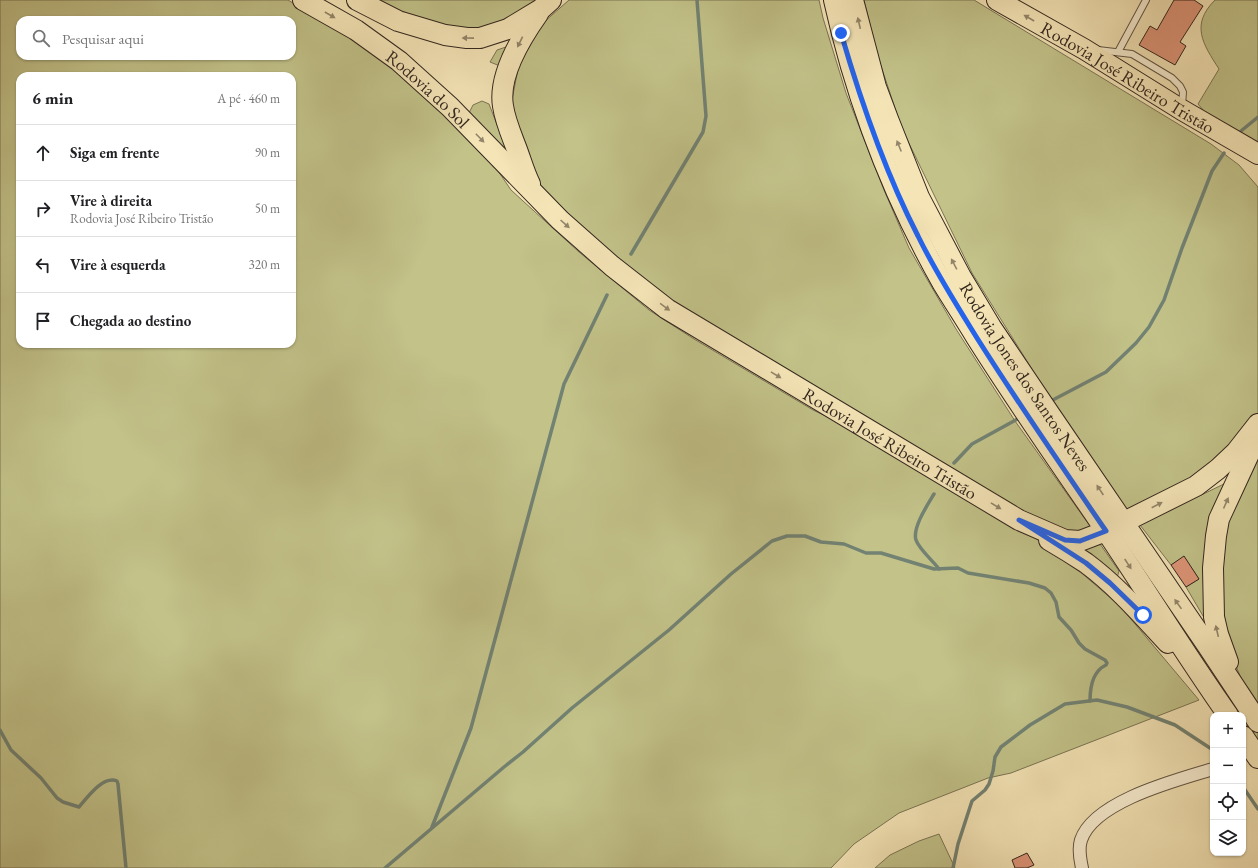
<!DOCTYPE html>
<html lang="pt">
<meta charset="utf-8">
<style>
body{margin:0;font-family:"EB Garamond",serif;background:#f6f6f6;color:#202124}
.controls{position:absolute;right:12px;bottom:12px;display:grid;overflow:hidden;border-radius:8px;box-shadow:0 1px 3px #0004}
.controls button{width:36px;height:36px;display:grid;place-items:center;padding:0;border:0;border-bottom:1px solid #e0e0e0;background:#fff;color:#202124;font:20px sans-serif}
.stop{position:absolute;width:12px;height:12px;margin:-9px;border:3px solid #2563eb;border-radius:50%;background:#fff}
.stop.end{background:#2563eb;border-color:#fff;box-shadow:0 1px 4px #0008}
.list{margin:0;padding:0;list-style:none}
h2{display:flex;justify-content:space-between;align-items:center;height:52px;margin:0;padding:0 16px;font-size:17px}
h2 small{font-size:13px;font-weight:400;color:#757577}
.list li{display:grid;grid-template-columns:26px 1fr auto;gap:12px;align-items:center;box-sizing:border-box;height:56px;padding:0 16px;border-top:1px solid #e0e0e0}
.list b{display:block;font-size:15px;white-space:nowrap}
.list p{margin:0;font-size:13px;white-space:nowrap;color:#757577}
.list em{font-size:13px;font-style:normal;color:#757577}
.icon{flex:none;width:22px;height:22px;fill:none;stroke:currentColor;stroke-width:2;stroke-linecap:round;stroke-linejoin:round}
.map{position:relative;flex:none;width:1258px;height:868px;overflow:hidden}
.search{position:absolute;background:#fff;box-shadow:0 1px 3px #0004;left:16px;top:16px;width:280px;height:44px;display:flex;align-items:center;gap:10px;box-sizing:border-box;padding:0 14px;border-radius:12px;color:#757577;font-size:15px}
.panel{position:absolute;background:#fff;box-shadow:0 1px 3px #0004;left:16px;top:72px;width:280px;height:276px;border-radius:12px}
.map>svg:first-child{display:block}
.green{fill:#c2c289;stroke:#7a7454;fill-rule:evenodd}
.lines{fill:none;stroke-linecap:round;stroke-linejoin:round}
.stream{stroke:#728273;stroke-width:3.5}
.building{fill:#de9578;stroke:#32261e}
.service-casing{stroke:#625644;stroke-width:8}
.minor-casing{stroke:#625644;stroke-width:14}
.primary-casing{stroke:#32261e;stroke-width:22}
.service{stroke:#f8edd0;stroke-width:6}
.minor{stroke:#f8edd0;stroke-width:12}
.primary{stroke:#f4e4b6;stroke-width:20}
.oneway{fill:#93856a}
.route{stroke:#2563eb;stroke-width:5}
.labels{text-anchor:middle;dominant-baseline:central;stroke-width:3;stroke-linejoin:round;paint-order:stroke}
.street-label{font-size:18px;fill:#32261e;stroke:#f8edd0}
</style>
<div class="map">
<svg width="1258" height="868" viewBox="0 0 1258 868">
<rect width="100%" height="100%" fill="#f4e4b6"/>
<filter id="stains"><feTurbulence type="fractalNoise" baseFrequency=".005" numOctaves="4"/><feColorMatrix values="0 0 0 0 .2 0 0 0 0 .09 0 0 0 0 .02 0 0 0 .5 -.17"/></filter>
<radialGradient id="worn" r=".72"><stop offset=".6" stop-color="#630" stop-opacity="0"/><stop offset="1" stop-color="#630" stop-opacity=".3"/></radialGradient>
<!-- green -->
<g class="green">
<path d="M0 0H288L387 61 490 159 511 190 579 252 649 310 694 339 813 410 857 431 1019 528 1057 552 1120 606 1199 700 1011 773 988 778 899 813 854 844 831 868H0ZM20 20H292V56H20ZM20 76H292V344H20Z"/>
<path d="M380 0H540L523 16 487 28 453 30 414 17Z"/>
<path d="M569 0H819L823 18 846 93 884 190 909 248 956 329 1015 421 1090 526 1082 533H1061L700 322 632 271 564 213 540 185 510 110 519 64 543 23Z"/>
<path d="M864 0H974L1211 144 1239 165 1258 187V413L1233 445 1194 478 1132 513 1118 507 972 273 902 129 876 51Z"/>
<path d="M1215 0H1258V146L1209 117 1198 104 1219 69C1203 44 1190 25 1215 0Z"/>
<path d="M521 42 510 70 490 62 497 50Z"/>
<path d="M482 101 489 104 508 153 469 113 473 105Z"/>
<path d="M1258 449V708L1247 693 1227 644 1221 625 1224 523Z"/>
<path d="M1230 481 1206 621 1186 587 1199 579 1184 557 1171 565 1140 525Z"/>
<path d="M1123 533 1258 733V744L1243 722V715H1238L1117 536Z"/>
<path d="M1100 544 1119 571 1117 578 1078 550Z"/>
<path d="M939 834 955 868H875L890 855 919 841Z"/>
</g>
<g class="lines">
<!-- stream -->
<g class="stream">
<path d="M1241 131 1258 117"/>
<path d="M631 254 703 132 706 116 697 0"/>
<path d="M1049 402 1106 372 1136 343 1149 327 1164 300 1182 248 1212 171 1224 153"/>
<path d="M954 463 972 444 1021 417"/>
<path d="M934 494C928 504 912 528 916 540 919 549 933 561 939 569"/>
<path d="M0 730 11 750 41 778 57 798 63 802 79 807C87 798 103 775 117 781L118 784 126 868"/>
<path d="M1243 787 1258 809"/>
<path d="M432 827 471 728 564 384 607 295"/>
<path d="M385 868 504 767 523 752 572 708 669 630 731 574 772 541 787 536H805L821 542 844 544 866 553H881L934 569 958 568 968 573 1029 583 1045 588 1051 593 1056 602 1059 617 1071 630 1079 643 1085 649 1105 660 1107 663 1106 665C1093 671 1090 688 1090 701"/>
<path d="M953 868 958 844 972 801 985 790 989 784 993 771 995 757 1001 747 1030 725 1065 704 1097 700 1127 707 1175 725 1213 750"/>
</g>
</g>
<!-- building -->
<g class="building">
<path d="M1174 0H1194L1203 6 1180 42 1186 46 1175 65 1139 45 1150 26 1157 30Z"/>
<path d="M1184 556 1199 579 1186 587 1171 565Z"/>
<path d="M1027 853 1034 865 1027 868H1015L1012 860Z"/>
</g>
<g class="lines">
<defs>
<g id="service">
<path d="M1098 50 1132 54 1172 78 1180 86 1183 92 1182 106"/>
<path d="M1118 52 1146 0"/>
</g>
<path id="minor" d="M1082 868C1080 859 1078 849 1081 840 1094 801 1177 780 1213 769"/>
<g id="primary">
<path id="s1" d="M303 0 356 30 399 61 450 107 560 220 612 266 667 309 1019 520 1065 540 1080 541 1106 531 1196 486 1218 469 1236 452 1258 424"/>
<path d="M357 0 398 21 445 35 467 38H480L508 29 541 9 551 0"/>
<path d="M834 0C856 99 893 196 943 284 954 302 965 319 976 337 1015 399 1057 459 1098 519 1142 584 1183 651 1228 715"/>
<path id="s2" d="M853 0 876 87 888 119 919 197 961 277 991 327 1049 413 1207 645 1258 722"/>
<path id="s3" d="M997 0 1084 49 1182 110 1258 154"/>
<path d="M530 184C524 172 521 160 516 147 511 134 505 120 503 106 498 76 521 38 538 14"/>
<path d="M1049 540C1061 547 1074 555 1086 563 1117 586 1142 615 1168 643"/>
<path d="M1228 662 1218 634 1214 617 1213 568 1216 536 1219 519 1256 439"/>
<path d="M1243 736 1258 758"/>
</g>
</defs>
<!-- service casing -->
<use href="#service" class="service-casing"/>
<!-- minor casing -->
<use href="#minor" class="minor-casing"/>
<!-- primary casing -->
<use href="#primary" class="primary-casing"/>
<!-- service -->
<use href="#service" class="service"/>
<!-- minor -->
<use href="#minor" class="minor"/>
<!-- primary -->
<use href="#primary" class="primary"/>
</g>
<!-- one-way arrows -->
<defs><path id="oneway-solid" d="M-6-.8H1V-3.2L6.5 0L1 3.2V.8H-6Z"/></defs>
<g class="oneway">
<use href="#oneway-solid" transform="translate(330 15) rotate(30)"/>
<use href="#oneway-solid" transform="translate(1029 18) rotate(-150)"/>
<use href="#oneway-solid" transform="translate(859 23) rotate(-103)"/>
<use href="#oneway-solid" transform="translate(468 38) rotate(-179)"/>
<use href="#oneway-solid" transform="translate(520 42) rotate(116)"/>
<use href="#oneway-solid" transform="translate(480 138) rotate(46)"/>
<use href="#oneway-solid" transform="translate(899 146) rotate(-112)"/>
<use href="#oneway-solid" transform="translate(565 224) rotate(42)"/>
<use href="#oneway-solid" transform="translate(954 264) rotate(-118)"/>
<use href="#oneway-solid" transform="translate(665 307) rotate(36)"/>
<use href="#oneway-solid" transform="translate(776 375) rotate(31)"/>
<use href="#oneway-solid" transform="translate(1100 490) rotate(-124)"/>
<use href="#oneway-solid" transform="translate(1226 503) rotate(-66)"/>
<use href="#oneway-solid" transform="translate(1157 505) rotate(-27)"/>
<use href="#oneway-solid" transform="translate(996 506) rotate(31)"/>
<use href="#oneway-solid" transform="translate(1128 564) rotate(57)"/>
<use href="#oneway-solid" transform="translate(1178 604) rotate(-125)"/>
<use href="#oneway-solid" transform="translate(1217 631) rotate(-103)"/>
</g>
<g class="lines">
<!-- route -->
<path class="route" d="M841 33C861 102 885 172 918 236 935 271 956 304 977 338 1018 403 1062 467 1106 531L1080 541 1065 540 1019 520 1086 563 1110 583 1143 615"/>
</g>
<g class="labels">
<!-- street labels -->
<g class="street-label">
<text stroke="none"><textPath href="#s3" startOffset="152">Rodovia José Ribeiro Tristão</textPath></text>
<text stroke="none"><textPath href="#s1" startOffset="154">Rodovia do Sol</textPath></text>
<text stroke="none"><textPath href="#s2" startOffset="417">Rodovia Jones dos Santos Neves</textPath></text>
<text stroke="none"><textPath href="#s1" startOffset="740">Rodovia José Ribeiro Tristão</textPath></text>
</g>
</g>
<rect width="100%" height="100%" filter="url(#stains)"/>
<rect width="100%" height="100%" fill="url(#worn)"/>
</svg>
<div class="controls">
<button>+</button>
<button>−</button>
<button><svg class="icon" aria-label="locate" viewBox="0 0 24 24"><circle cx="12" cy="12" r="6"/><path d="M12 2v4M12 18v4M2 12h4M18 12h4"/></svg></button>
<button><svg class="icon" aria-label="layers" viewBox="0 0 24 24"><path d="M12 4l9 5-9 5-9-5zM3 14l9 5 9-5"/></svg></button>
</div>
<div class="stop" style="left:1143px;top:615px"></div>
<div class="stop end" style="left:841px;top:33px"></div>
<div class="search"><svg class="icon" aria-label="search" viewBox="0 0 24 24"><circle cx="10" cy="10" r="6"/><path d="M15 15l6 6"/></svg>Pesquisar aqui</div>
<section class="panel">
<h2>6 min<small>A pé · 460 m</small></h2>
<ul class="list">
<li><svg class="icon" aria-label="ahead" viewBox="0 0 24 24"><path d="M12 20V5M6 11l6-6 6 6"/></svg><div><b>Siga em frente</b></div><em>90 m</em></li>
<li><svg class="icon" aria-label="right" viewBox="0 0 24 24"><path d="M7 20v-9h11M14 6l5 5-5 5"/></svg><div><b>Vire à direita</b><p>Rodovia José Ribeiro Tristão</p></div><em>50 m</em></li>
<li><svg class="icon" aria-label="left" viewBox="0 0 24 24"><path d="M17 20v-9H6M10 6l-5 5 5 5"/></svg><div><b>Vire à esquerda</b></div><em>320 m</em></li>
<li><svg class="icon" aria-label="arrive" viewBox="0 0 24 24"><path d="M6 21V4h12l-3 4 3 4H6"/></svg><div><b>Chegada ao destino</b></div></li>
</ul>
</section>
</div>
